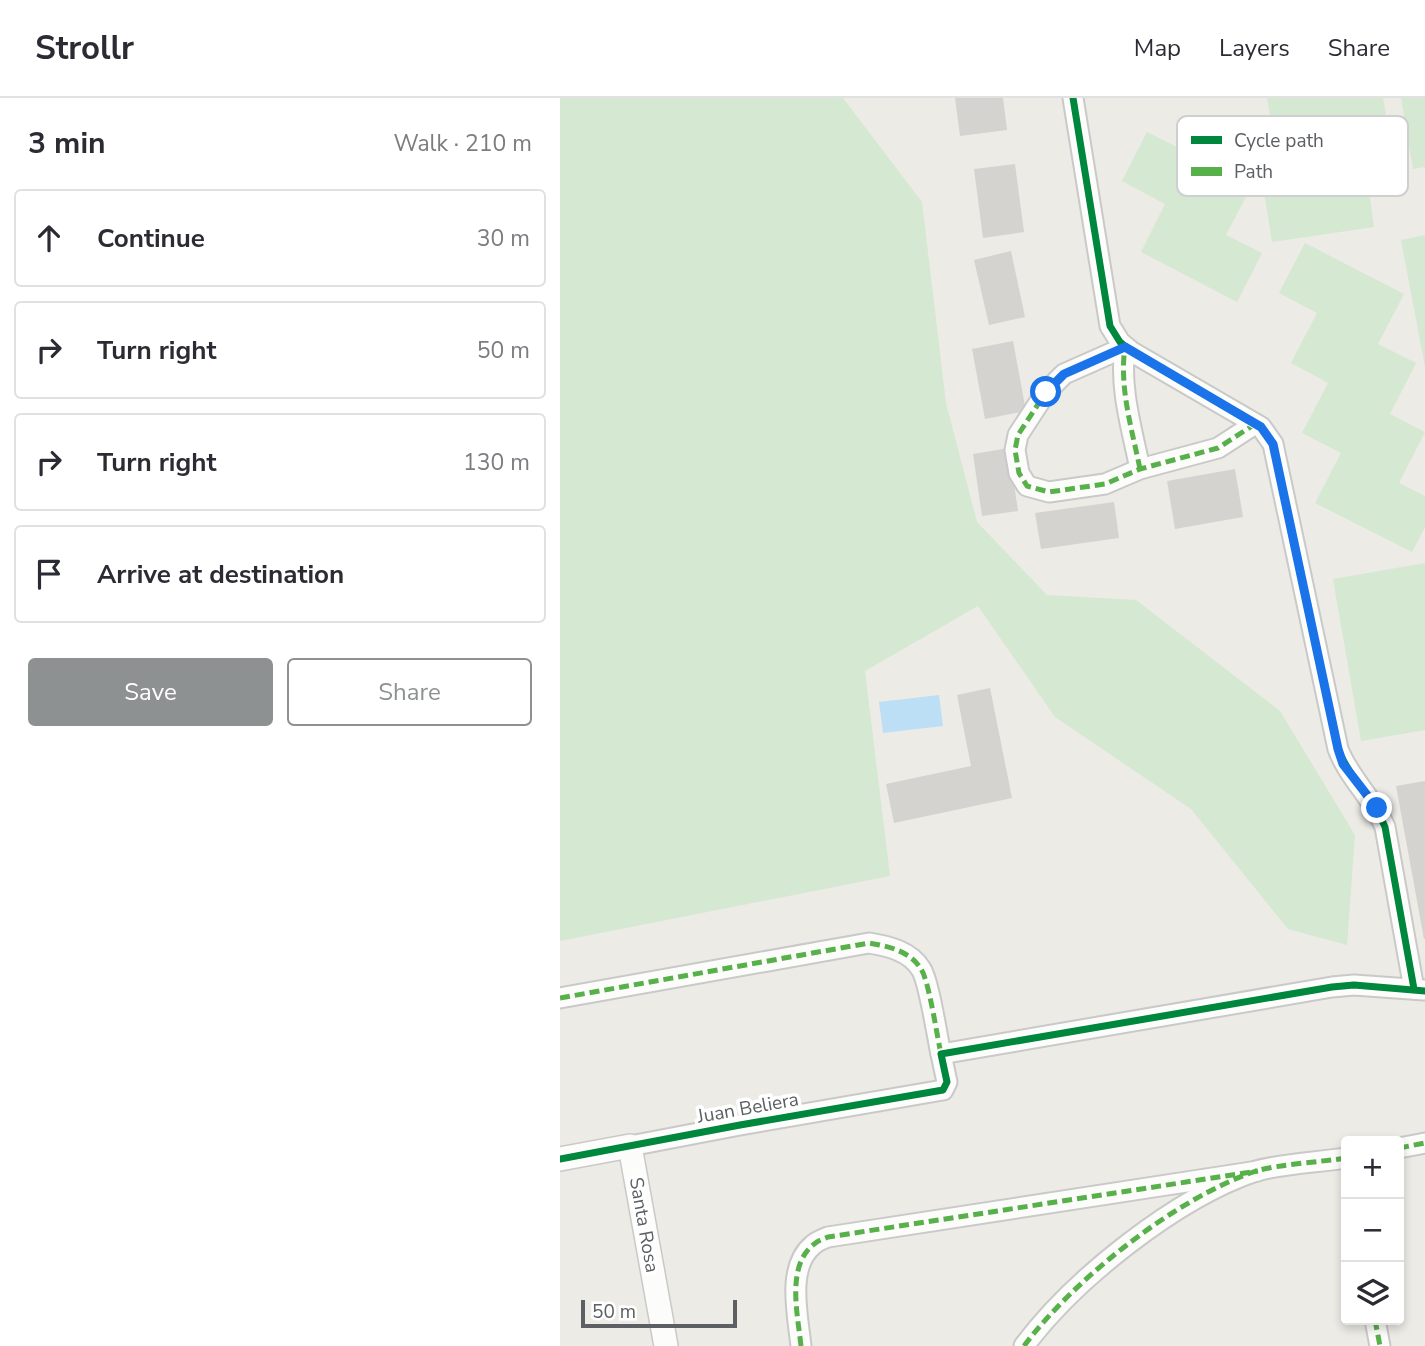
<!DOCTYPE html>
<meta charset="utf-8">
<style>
body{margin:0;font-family:"Nunito Sans",sans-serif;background:#f7f7f7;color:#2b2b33}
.controls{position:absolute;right:21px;bottom:21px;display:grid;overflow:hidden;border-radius:7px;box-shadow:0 4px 10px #0003}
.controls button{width:63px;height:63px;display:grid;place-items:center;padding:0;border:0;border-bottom:2px solid #e1e1e2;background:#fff;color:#2b2b33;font:35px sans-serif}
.scale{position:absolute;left:21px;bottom:18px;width:156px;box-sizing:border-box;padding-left:7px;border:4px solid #5c6064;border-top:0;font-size:19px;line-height:24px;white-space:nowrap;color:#5c6064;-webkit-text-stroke:5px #fff;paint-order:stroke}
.stop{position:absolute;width:21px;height:21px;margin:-16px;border:5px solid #1a73e8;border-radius:50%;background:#fff}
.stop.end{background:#1a73e8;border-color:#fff;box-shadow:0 2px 7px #0008}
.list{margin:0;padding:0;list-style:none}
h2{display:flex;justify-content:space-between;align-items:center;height:91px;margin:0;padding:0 28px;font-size:30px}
h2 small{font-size:23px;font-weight:400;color:#7c7c81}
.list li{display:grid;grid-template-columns:46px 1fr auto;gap:21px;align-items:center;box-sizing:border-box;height:98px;margin:0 14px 14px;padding:0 14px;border:2px solid #e1e1e2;border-radius:7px}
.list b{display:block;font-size:26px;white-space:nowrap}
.list em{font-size:23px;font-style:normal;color:#7c7c81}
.actions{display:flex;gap:14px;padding:21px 28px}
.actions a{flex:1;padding:16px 0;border:2px solid #8e9192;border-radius:7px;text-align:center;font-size:24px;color:#8e9192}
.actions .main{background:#8e9192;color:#fff}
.icon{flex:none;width:38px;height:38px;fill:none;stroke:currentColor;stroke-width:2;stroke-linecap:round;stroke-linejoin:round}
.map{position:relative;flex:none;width:865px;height:1248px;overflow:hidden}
header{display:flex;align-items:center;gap:42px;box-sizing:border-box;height:98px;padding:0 35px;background:#fff;border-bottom:2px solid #e1e1e2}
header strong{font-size:33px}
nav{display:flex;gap:38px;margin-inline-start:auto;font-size:24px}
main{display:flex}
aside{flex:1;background:#fff}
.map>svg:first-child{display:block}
.green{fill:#d5e8d2}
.water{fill:#bcdff5}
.building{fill:#d4d3d0}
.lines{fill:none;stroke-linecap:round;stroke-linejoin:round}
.minor-casing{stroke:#c9c9c9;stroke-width:23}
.tertiary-casing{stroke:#c9c9c9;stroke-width:26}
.minor{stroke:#fcfcfb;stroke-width:19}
.tertiary{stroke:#fcfcfb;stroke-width:23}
.quiet{stroke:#58b04a;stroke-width:5;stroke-dasharray:10 5;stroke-linecap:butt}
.cycleway-casing{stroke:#fff;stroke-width:11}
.cycleway{stroke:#00873e;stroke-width:7}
.route{stroke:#1a73e8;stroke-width:9}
.labels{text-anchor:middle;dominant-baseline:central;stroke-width:7;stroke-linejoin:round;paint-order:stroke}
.street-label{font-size:19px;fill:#5c6064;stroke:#fff}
.key{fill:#fff;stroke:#cecfd0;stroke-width:2}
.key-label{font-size:19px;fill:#5c6064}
</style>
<header>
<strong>Strollr</strong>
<nav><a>Map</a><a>Layers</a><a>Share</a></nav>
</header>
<main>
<aside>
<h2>3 min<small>Walk · 210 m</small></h2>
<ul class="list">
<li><svg class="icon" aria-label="ahead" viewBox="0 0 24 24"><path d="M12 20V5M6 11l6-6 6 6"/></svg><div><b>Continue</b></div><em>30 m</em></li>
<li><svg class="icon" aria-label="right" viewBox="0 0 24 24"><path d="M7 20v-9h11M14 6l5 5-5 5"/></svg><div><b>Turn right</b></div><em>50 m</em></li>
<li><svg class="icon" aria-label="right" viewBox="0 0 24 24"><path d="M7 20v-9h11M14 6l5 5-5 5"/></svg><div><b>Turn right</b></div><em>130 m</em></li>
<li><svg class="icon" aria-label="arrive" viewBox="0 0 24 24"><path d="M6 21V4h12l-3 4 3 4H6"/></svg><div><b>Arrive at destination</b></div></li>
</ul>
<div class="actions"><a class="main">Save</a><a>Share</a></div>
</aside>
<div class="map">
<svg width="865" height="1248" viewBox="0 0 865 1248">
<rect width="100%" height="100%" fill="#ecebe6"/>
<!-- green -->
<g class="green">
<path d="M0 0H283L362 104 386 305 417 424 487 497 576 502 720 613 795 737 787 847 728 831 631 711 495 619 418 508 305 573 330 778 0 843Z"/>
<path d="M707 0H823L833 56 720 76Z"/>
<path d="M841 0H865V69L853 71Z"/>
<path d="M587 34 692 87 666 137 702 155 677 204 581 154 605 106 562 83Z"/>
<path d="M807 78 814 129 712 144 704 94Z"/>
<path d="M865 137V269L841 142Z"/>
<path d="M745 145 844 196 818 246 856 265 830 316 865 334 839 385 865 398V429L852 454 755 405 781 355 742 335 768 285 731 265 757 215 719 195Z"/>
<path d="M865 465V632L801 643 773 481Z"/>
</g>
<!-- water -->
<path class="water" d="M379 597 383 628 323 635 319 604Z"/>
<!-- building -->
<g class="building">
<path d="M395 0H443L447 32 400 38Z"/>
<path d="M455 66 464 134 423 140 414 71Z"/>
<path d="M451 153 465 219 429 227 414 162Z"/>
<path d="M453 243 466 313 425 321 412 251Z"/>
<path d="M449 350 458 413 422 418 413 356Z"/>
<path d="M675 371 683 419 615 431 607 383Z"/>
<path d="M554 404 559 440 481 451 475 415Z"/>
<path d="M430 590 452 700 334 725 326 686 411 668 397 597Z"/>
<path d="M865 683V841H864L836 688Z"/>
</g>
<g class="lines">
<defs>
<g id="minor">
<path d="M513 0 550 228 560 244 572 254 701 329 713 346 778 651C789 680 813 700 825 729L854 891"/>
<path d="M580 371C572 331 559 290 565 249L504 276 486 294 458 337 455 352 459 375 467 388 489 394 545 386 580 371 658 350 695 326"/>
<path d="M0 900 309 845C328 848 350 853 361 871 369 883 377 938 381 956"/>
<path d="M70 1048 180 1027 383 992 387 984 381 956 772 889 794 887 864 892"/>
<path d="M839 1050 865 1045"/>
<path d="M815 1222 820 1248"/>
<path d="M241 1248C238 1218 226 1169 253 1147 257 1143 263 1141 268 1139L698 1073"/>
<path d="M464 1248C514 1181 616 1100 696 1073 720 1066 761 1064 786 1060"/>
</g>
<path id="tertiary" d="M0 1061 70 1048 106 1248"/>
</defs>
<!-- minor casing -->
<use href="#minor" class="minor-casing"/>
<!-- tertiary casing -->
<use href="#tertiary" class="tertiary-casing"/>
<!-- minor -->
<use href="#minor" class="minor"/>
<!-- tertiary -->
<use href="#tertiary" class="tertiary"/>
<!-- quiet -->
<g class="quiet">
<path d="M580 371C572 331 559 290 565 249L504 276 486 294 458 337 455 352 459 375 467 388 489 394 545 386 580 371 658 350 695 326"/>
<path d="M0 900 309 845C328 848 350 853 361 871 369 883 377 938 381 956"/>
<path d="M839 1050 865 1045"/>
<path d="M815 1222 820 1248"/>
<path d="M241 1248C238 1218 226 1169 253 1147 257 1143 263 1141 268 1139L698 1073"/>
<path d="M464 1248C514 1181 616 1100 696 1073 720 1066 761 1064 786 1060"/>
</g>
<defs>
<g id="cycleway">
<path d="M513 0 550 228 560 244 572 254 701 329 713 346 778 651C789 680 813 700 825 729L854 891"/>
<path d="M0 1061 180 1027 383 992 387 984 381 956 772 889 794 887 865 893"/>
</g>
</defs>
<!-- cycleway casing -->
<use href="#cycleway" class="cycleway-casing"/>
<!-- cycleway -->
<use href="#cycleway" class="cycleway"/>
</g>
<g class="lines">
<!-- route -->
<path class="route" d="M486 294 504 276 565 249 701 329 713 346 778 651 783 666 817 710"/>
</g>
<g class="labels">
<!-- street labels -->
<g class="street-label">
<text transform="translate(188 1010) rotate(-10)">Juan Beliera</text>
<text transform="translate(84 1127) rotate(80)">Santa Rosa</text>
</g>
</g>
<!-- legend -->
<rect x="617" y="18" width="231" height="80" rx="10" class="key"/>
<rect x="631" y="38" width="31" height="8" fill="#00873e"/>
<rect x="631" y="69" width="31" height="9" fill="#58b04a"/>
<g class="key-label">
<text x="674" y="49">Cycle path</text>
<text x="674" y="80">Path</text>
</g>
</svg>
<div class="controls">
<button>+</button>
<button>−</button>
<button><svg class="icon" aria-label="layers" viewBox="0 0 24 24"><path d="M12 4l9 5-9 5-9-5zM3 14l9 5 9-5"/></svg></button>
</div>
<div class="scale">50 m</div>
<div class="stop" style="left:486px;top:294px"></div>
<div class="stop end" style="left:817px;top:710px"></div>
</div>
</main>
